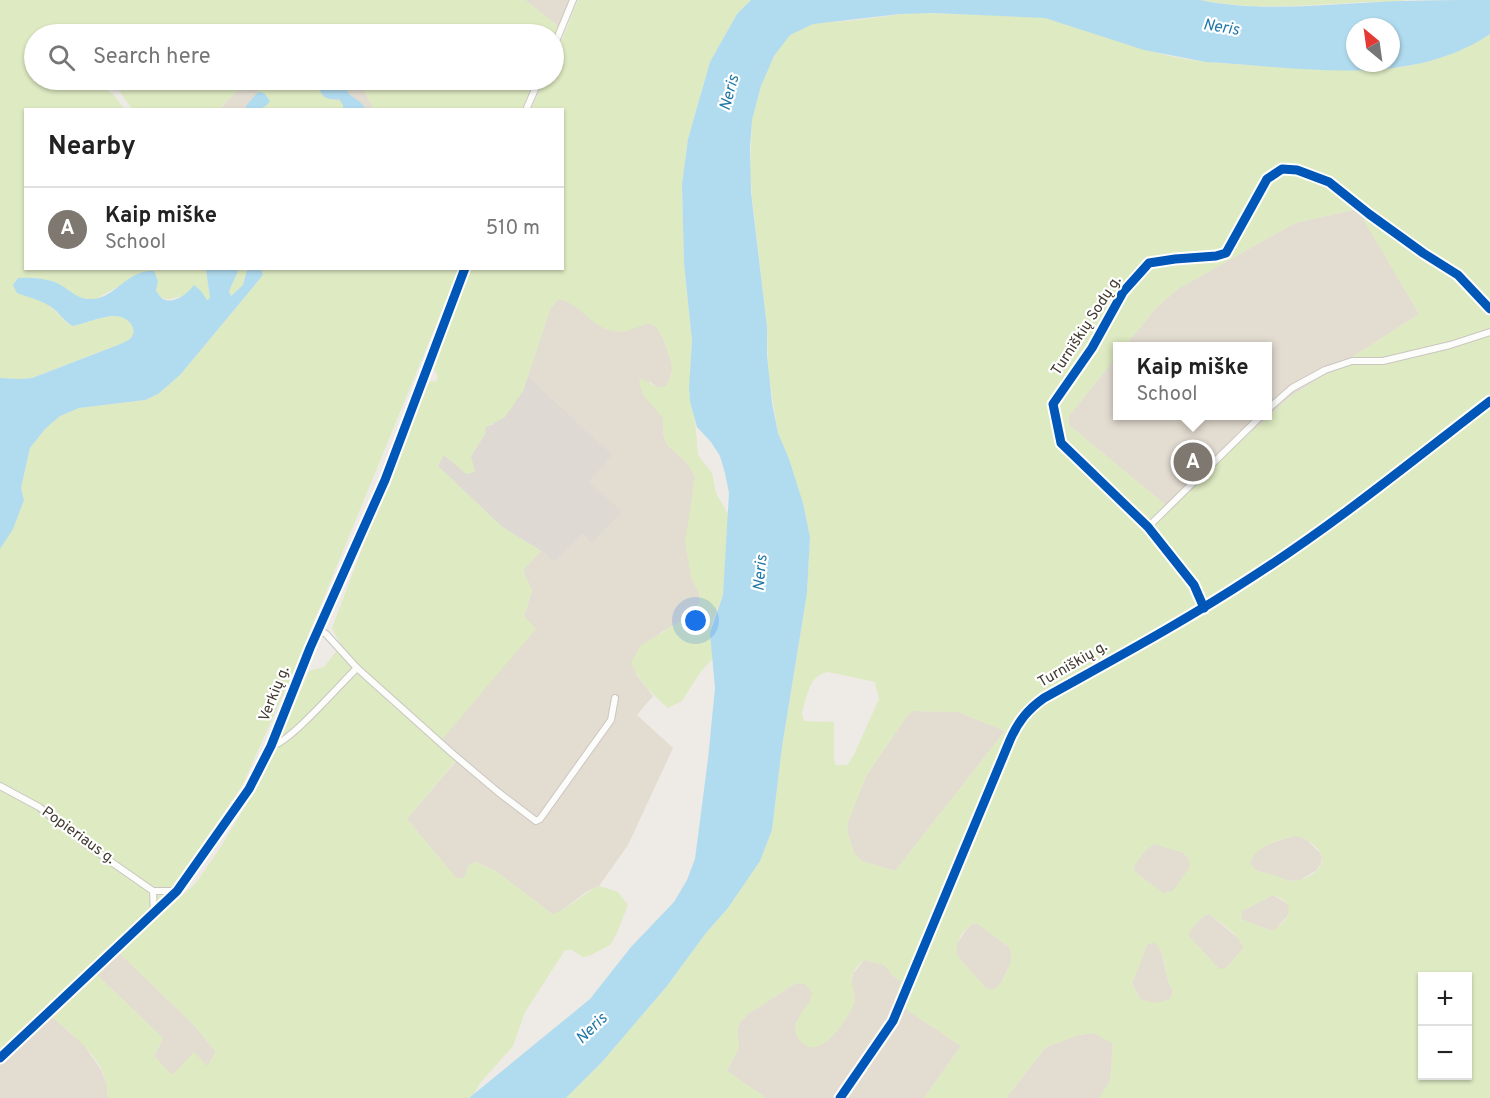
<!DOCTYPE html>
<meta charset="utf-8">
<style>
body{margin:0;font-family:Overpass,sans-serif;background:#f6f6f6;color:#222}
.controls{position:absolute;right:18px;bottom:18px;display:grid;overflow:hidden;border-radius:0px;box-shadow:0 2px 4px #0004}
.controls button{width:54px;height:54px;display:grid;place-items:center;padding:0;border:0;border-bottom:2px solid #e0e0e0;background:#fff;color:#222;font:30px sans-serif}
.compass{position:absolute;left:1346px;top:18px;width:54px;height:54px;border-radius:50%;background:#fff;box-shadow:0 2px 4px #0004;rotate:331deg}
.you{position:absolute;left:696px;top:621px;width:21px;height:21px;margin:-15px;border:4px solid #fff;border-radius:50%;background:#1a73e8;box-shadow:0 0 0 9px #1a73e833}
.badge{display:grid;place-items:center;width:39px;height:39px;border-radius:50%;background:#7f7870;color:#fff;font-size:20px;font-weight:700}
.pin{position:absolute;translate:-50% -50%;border:3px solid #fff;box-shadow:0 2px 6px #0006}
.popup{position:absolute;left:1113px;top:342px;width:159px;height:78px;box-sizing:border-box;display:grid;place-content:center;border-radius:0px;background:#fff;filter:drop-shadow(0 2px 4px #0005);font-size:20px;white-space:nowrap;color:#767676}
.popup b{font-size:22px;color:#222}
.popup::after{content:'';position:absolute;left:50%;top:100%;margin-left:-12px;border:12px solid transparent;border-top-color:#fff}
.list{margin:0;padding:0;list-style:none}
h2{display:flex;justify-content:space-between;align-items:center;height:78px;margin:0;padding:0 24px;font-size:26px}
h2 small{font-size:20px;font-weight:400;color:#767676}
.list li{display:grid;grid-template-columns:39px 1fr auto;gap:18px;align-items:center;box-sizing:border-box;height:84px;padding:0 24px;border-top:2px solid #e0e0e0}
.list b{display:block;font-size:22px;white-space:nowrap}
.list p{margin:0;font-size:20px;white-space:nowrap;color:#767676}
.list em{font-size:20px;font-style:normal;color:#767676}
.icon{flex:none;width:33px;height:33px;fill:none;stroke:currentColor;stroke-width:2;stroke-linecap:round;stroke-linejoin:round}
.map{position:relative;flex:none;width:1490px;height:1098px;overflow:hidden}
.search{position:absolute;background:#fff;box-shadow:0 2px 4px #0004;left:24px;top:24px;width:540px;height:66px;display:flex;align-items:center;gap:15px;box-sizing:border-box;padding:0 21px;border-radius:33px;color:#767676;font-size:22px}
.panel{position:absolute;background:#fff;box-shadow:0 2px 4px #0004;left:24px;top:108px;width:540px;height:162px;border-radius:0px}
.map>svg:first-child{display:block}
.residential{fill:#e3dcd1}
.industrial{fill:#ded9d3}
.education{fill:#ede4d6}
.green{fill:#deeac2;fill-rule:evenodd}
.water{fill:#b1dcf0;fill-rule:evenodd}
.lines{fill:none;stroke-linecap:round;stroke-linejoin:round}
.minor-casing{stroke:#cac6c1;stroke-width:8}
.minor{stroke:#fcfcfb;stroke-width:6}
.cycleway-casing{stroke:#fff;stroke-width:13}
.cycleway{stroke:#0057b8;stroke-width:9}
.labels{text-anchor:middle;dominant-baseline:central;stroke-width:4.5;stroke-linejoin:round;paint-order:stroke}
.street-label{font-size:15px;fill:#433b31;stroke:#fff}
.water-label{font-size:16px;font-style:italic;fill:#2278a6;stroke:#fff}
</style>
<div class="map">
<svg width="1490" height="1098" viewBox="0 0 1490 1098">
<rect width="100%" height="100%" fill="#eeeae5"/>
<!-- residential -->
<g class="residential">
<path d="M525 0H569L558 26Z"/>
<path d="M244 80H358L374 109 220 110 230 97 242 87Z"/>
<path d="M1358 209 1419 314 1290 397 1168 507 1069 425V416L1118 355V416H1268V346H1125L1155 309 1178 289 1295 223Z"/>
<path d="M559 299 568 301 605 329 620 332 649 323 655 325 663 338 673 367 669 381 666 386 658 388 649 381 656 409 663 418V432L667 445 688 464 695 477 691 508V577L699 593 700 603 681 621 660 633 636 674 653 696 637 715 673 748 628 845 599 886 586 892 560 912 552 914 496 871 476 862 469 865 464 878H456L407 819 457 760 438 743 524 616 532 591 523 570 541 551 554 563 583 534 592 542 589 482 613 455 528 376 551 307Z"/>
<path d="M913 711 958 712 1005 731 895 871 862 861 854 853 847 830 848 822 866 776 907 716Z"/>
<path d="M1294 836H1300L1306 839 1320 853 1322 857 1321 863 1317 870 1300 880 1290 881 1255 870 1250 863 1253 855 1259 849 1271 843Z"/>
<path d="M1154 844H1157L1184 853 1190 861V867L1173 891 1169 893H1163L1134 871V864L1145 851Z"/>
<path d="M1273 895 1288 904 1290 908 1289 914 1276 929 1272 931 1243 920 1241 917 1242 911Z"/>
<path d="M1209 914 1239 939 1243 945V948L1227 967 1222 970 1218 968 1189 936V932L1202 917Z"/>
<path d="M977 923 1009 947 1011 952 1012 961 999 986 992 990 986 988 958 957 956 951V945L966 930 971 925Z"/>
<path d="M1152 942 1158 944 1161 950 1169 984 1173 990V994L1170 999 1162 1003 1153 1004 1140 999 1132 983 1147 945Z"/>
<path d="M119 953 192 1023 216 1052 207 1067 172 1075 154 1056 163 1038 96 974Z"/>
<path d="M864 960 885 965 892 975 901 981 910 1012 961 1046 924 1098H766L727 1071 739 1047 737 1032 740 1022 748 1014 796 983 806 984 812 992V999L795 1025 855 996 851 984 853 974Z"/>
<path d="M51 1016 84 1045 101 1070 108 1087 107 1098H0V1064Z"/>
<path d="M1094 1033 1113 1043 1110 1081 1099 1098H1006L1046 1047 1079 1035Z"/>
</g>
<!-- industrial -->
<path class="industrial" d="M528 376 613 455 589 482 622 512 592 543 583 534 554 563 541 551 501 526 438 466 443 455 452 461 471 456 485 434V426L492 425 523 391Z"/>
<!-- education -->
<path class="education" d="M1191 449 1207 463 1196 475 1180 461Z"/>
<!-- green -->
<g class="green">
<path d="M0 0H525L558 26 554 38V34H34V80H244C241 92 227 98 220 109H132L116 86H101L113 94 124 109 26 110V268L207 269 206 270 210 298 206 300 201 291C192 292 169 302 163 298 160 297 158 293 156 291L158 281 119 286 94 300 79 298 55 282 32 277 40 301 49 305 67 323 73 326C86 323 103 316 116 316 126 316 139 328 131 338 128 341 122 343 118 345L31 378 21 379 0 378Z"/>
<path d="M578 0H751L737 14 710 62 688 139 682 184 684 263 692 341 689 395 695 421 698 455 712 473 716 493 729 516 723 595 712 623 711 643 713 658 699 674 682 701 668 708C653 695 639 681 631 663L640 646 681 621 700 603 699 593 691 577 685 542 695 477 688 464 667 445 663 431V418L643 395 639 382 641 378 658 388 666 386C673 376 673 367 669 355 650 295 641 343 606 329 588 322 578 303 559 299L551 307 523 391 505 417 486 427 485 434 471 456 475 472 466 474 444 455 438 466 501 526 541 551 523 570 532 591 524 616 536 629 439 743 457 759 407 819 456 878H464L469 865 475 862 496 871 552 914C567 911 583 893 599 886L618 892 628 905 616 935 610 945 589 956 583 957 572 950H565L525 1012 513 1046 480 1083 474 1094 469 1098H107C111 1063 75 1037 51 1016L96 974 163 1038 154 1056 172 1075 194 1052 207 1066 216 1052 192 1023 119 953 196 883 220 848 262 779 309 671 324 667 341 645 332 628 424 385 431 381 436 382 438 376 433 368V360L469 269 562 268V110L531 109 544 80H554V59Z"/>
<path d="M1200 0H1405C1392 4 1378 2 1364 2 1308 5 1255 11 1200 0Z"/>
<path d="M911 13 1016 15 1045 18 1165 55 1185 59C1218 64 1252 65 1286 67 1362 71 1422 77 1490 34V1098H1099L1110 1081 1113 1044 1094 1033 1079 1035 1046 1047 1006 1098H924L961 1046 910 1012 895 1000 901 981 892 975 885 965 864 960C839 981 861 991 853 1006 845 1023 820 1061 801 1042 797 1038 794 1030 796 1025 799 1012 811 1005 812 992L805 984 796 983 748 1014 740 1022 737 1032 739 1047 727 1071 766 1098H566L602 1062 667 986 706 933 728 908 760 861 772 830 782 747 807 593 810 537 803 503 778 433 768 370 767 327 750 178 752 120 761 86 769 66 779 47 790 35 804 26 821 22 848 21ZM1357 209 1419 314 1290 397 1168 507 1069 425V416L1118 355V346H1125L1155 309 1178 289 1295 223ZM829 672 875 682 879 699 854 755 847 765H836L834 760V722L804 721 802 713C807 696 809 674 829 672ZM913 711 958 712 1005 731 895 871 862 861 854 853 847 830 848 822 866 776 907 716ZM1294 836C1303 836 1320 847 1322 857 1324 872 1303 881 1291 881 1285 881 1280 877 1274 875 1262 871 1257 874 1250 863 1257 844 1277 841 1294 836ZM1154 844 1184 853 1188 858 1190 867 1173 891 1163 893 1134 871 1133 868 1145 851ZM1273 895C1297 903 1291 920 1272 931L1243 920 1241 917 1242 911ZM1209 914C1220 923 1240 934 1243 948L1227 967 1222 969 1218 968 1189 936V932L1202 917ZM976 923 1009 947C1015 962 1006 973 999 986L992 990 986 988 958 957C953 944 963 927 976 923ZM1152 942C1168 948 1163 977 1173 990L1170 999C1158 1004 1152 1003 1140 999L1132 984 1147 945ZM1422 976H1468V1076H1422Z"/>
<path d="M265 80H318V89L334 100 341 101 344 109H260L268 104 261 92 257 93Z"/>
<path d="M358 80H536L524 110 374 109Z"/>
<path d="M239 269H249L243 285 231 296 229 291Z"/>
<path d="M261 269H459L291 677 242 786 173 887 0 1050V549C9 535 27 505 21 488L30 448 45 429 60 416 79 408 145 400 158 394 180 375 263 275Z"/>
</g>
<!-- water -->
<g class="water">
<path d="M751 0H1200C1253 11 1307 6 1361 3 1404 0 1447 0 1490 0V34C1409 89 1299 67 1206 62L1144 50 1045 18 932 13 900 14 813 24 790 35 774 56 761 86 752 120 750 148 751 192 767 327V355L772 403 778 433 789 459 803 503 810 537 807 593 782 747 772 830 760 861 728 908 706 933 667 986 602 1062 566 1098H469L590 999 631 947 674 902 687 880 695 859 708 759 715 688 710 633 723 595 729 493 725 473 720 456 711 442 697 427 690 402 689 387 692 341 684 263 682 184 688 139 710 62 737 14ZM1355 27H1391V63H1355Z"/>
<path d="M318 80C329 79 341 77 349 84L347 91C352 99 362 100 365 109H343V105L339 99C323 101 319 94 318 80Z"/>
<path d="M261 92 265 94 270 101C264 110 256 110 246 109V106L257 93Z"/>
<path d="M207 269H239L229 291 231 296 243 285 247 270 261 269 263 275 180 375 158 394 145 400 79 408 60 416 45 429 30 448 21 488 24 500 13 529 0 549V378L21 379 32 378 118 345C122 343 128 341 131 338 139 327 126 316 115 316 102 316 86 323 73 326 64 322 59 312 50 306 40 300 28 297 17 293L13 285 18 278C30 277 44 278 55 282 69 288 76 300 92 299 116 298 127 269 154 271L158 281 156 291C158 293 160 297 163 299 174 305 188 293 194 285L201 291 207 300 210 298 206 270Z"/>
</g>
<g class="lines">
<defs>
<g id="minor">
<path d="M554 46 573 0"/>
<path d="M526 110 539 80"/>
<path d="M1268 409 1292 388 1325 370 1352 361H1383L1450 345 1490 332"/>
<path d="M1148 527 1261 416"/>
<path d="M1204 608 1194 585 1148 527 1061 443 1053 404 1092 348 1123 292 1149 263 1175 259 1216 256 1226 253 1267 179 1282 169 1297 170 1329 182 1369 214 1423 253 1458 275 1490 309"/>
<path d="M318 629 326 634 357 668 453 754 498 792 536 821 540 819 611 720 615 698"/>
<path d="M271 746C288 745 342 682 357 668"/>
<path d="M0 786 39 807 87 845 153 891H177"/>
<path d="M153 891 154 913"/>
<path d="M0 1058 177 891 249 789 271 746 310 648 385 480 465 268"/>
<path d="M840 1098 893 1021 1010 740C1018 722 1027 710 1044 698 1114 659 1185 621 1252 577 1335 524 1412 461 1490 401"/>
</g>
</defs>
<!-- minor casing -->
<use href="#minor" class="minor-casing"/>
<!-- minor -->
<use href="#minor" class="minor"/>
<defs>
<g id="cycleway">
<path d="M1204 608 1194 585 1148 527 1061 443 1053 404 1092 348 1123 292 1149 263 1175 259 1216 256 1226 253 1267 179 1282 169 1297 170 1329 182 1369 214 1423 253 1458 275 1490 309"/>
<path d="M0 1058 177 891 249 789 271 746 310 648 385 480 465 268"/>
<path d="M840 1098 893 1021 1010 740C1018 722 1027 710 1044 698 1114 659 1185 621 1252 577 1335 524 1412 461 1490 401"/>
</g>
</defs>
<!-- cycleway casing -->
<use href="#cycleway" class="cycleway-casing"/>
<!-- cycleway -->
<use href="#cycleway" class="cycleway"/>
</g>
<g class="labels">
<!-- street labels -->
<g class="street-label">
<text transform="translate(1087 326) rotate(-57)">Turniškių Sodų g.</text>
<text transform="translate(1073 665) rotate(-30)">Turniškių g.</text>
<text transform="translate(275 694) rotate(-68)">Verkių g.</text>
<text transform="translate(78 836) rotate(36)">Popieriaus g.</text>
</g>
<!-- water labels -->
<g class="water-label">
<text transform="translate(1221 28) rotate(9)">Neris</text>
<text transform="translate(730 93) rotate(-75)">Neris</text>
<text transform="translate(761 573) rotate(-85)">Neris</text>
<text transform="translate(592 1029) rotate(-44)">Neris</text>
</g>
</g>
</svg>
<div class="controls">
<button>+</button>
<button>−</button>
</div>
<svg class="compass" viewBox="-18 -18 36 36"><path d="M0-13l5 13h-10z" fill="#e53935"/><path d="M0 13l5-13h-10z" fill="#767676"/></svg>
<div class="you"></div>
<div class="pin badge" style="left:1193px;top:462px">A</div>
<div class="popup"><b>Kaip miške</b>School</div>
<div class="search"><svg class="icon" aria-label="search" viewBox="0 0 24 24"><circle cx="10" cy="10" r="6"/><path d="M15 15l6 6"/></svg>Search here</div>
<section class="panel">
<h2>Nearby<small></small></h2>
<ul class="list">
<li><span class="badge">A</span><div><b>Kaip miške</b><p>School</p></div><em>510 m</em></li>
</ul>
</section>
</div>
